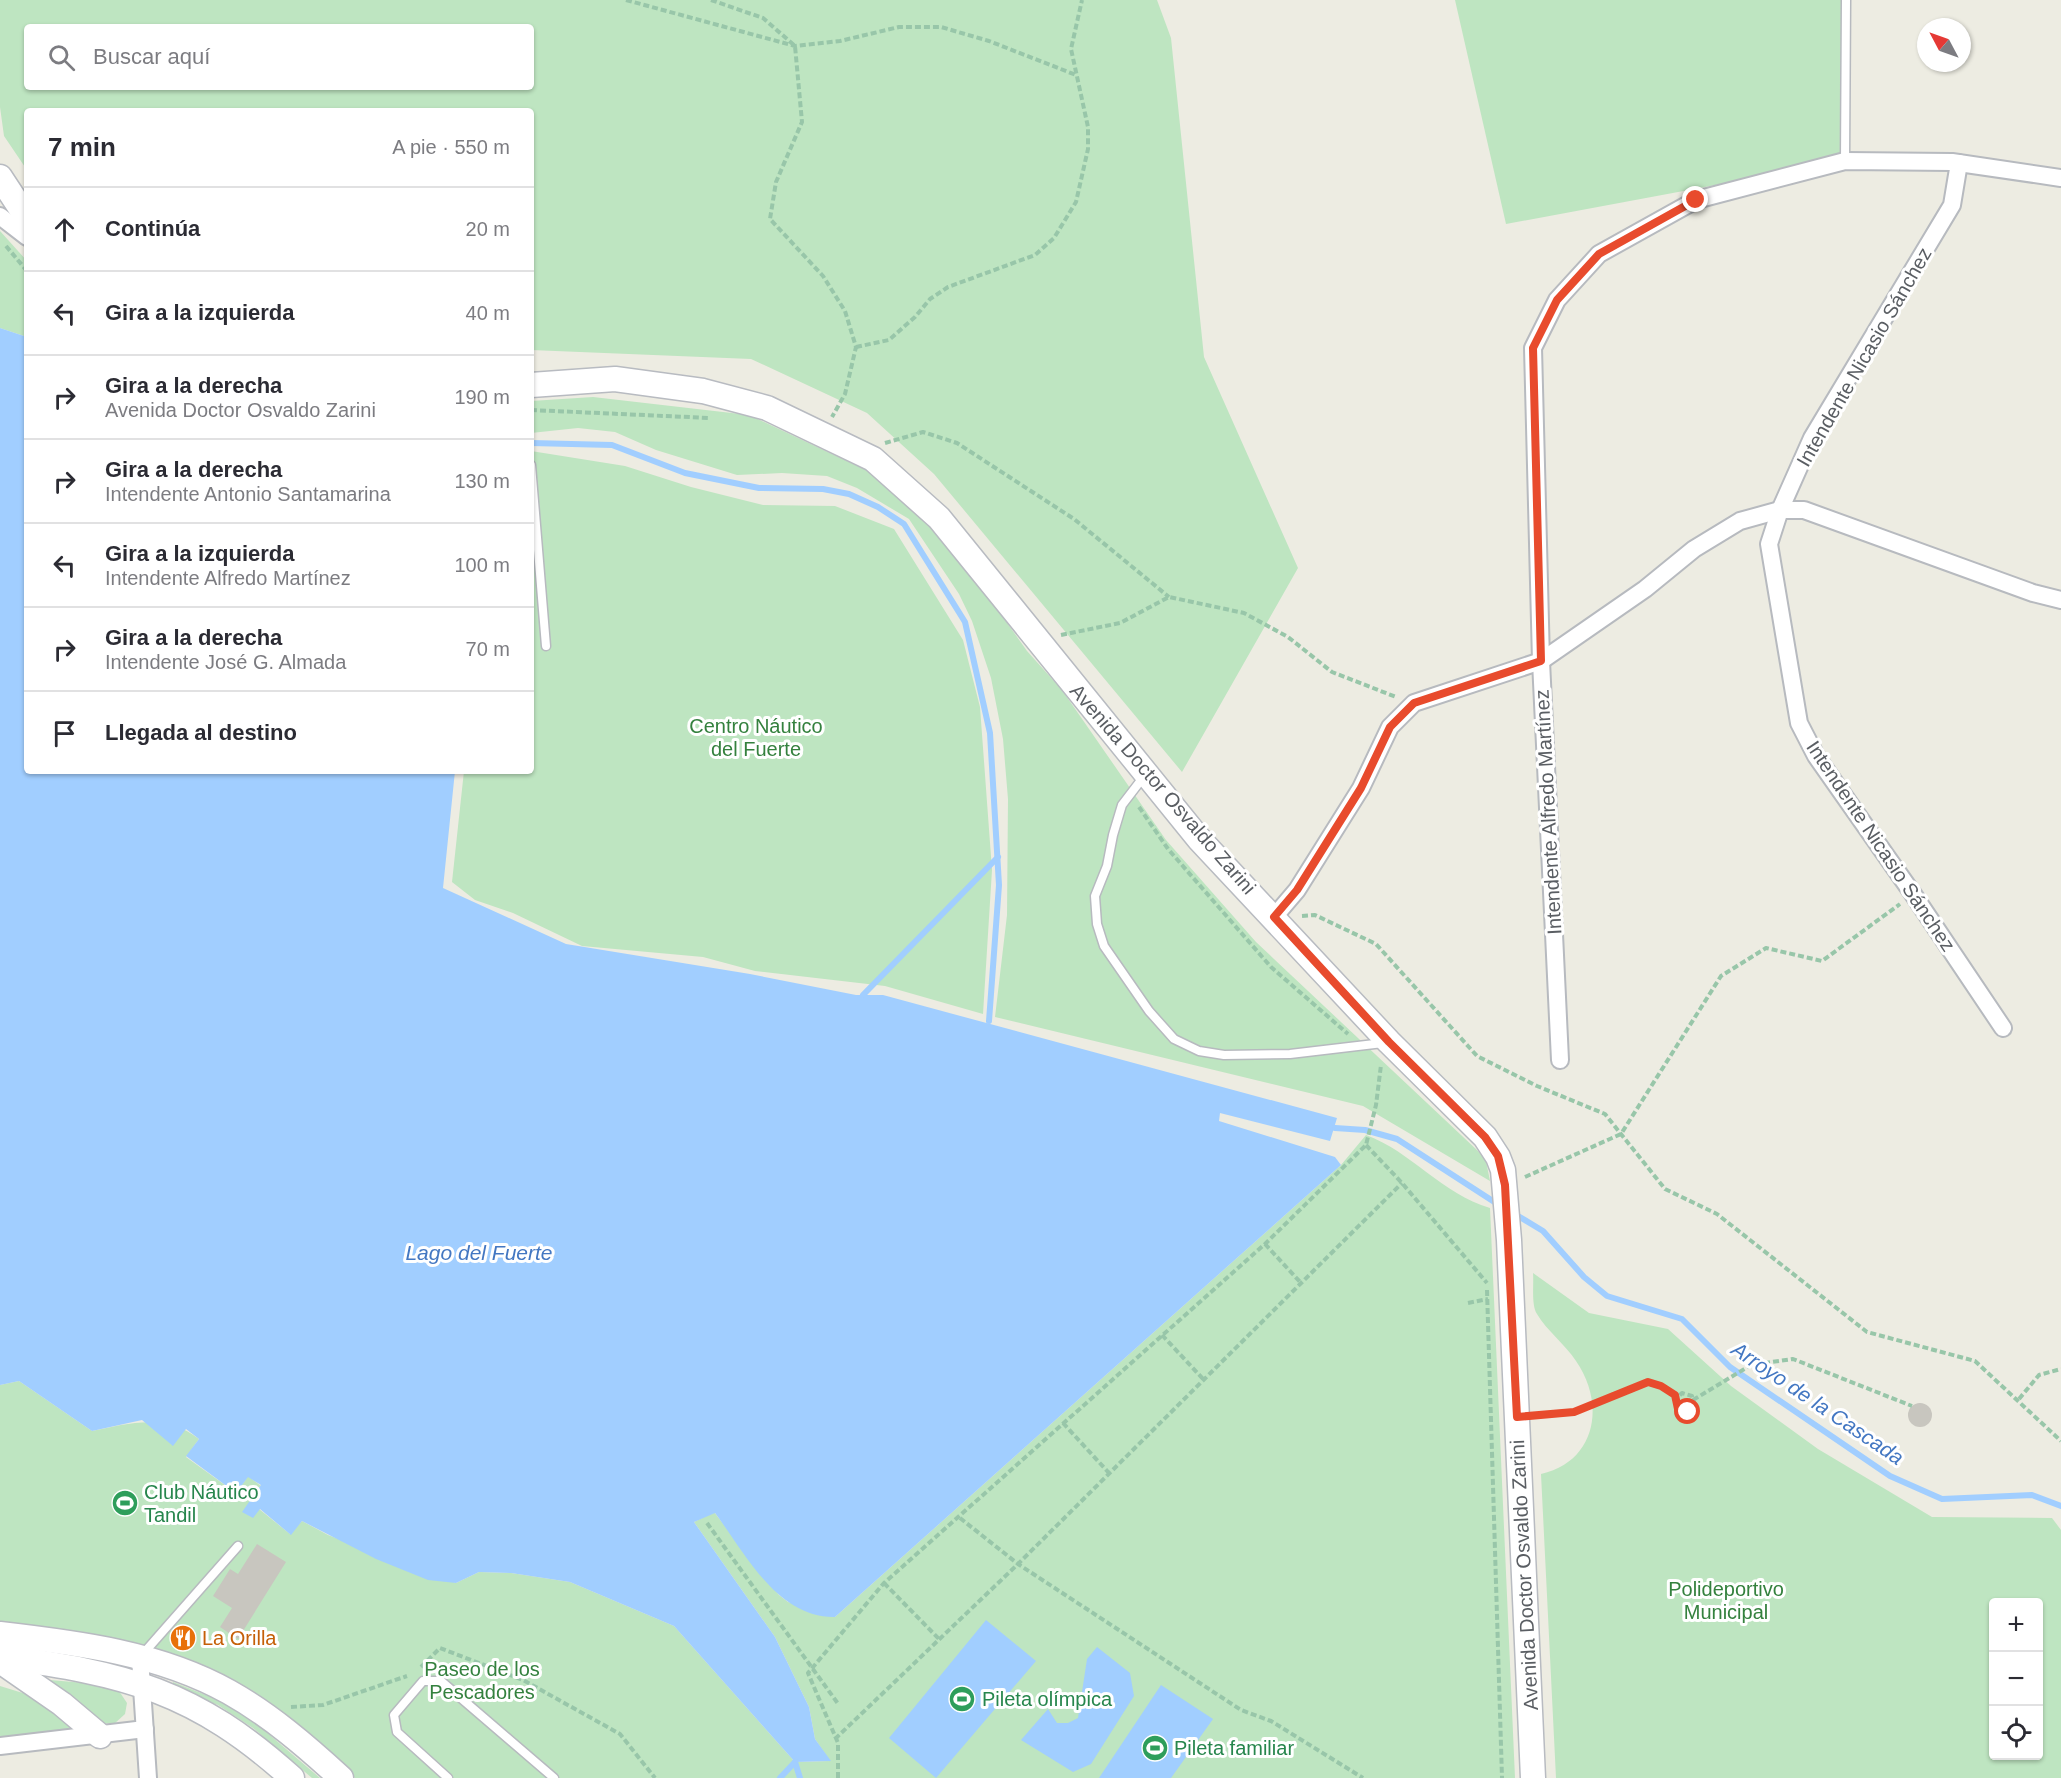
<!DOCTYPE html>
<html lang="es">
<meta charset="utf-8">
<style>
body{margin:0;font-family:Arial,sans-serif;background:#f2f2f3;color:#2b2b33}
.controls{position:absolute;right:18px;bottom:18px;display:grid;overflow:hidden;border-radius:6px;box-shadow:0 2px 4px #0004}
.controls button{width:54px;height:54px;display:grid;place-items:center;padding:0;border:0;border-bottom:2px solid #e1e1e2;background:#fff;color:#2b2b33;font:30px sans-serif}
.compass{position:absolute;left:1917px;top:18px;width:54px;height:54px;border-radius:50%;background:#fff;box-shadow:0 2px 4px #0004;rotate:311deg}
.stop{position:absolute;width:18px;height:18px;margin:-14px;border:4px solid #e84b2d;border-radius:50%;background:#fff}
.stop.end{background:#e84b2d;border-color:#fff;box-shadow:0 2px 6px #0008}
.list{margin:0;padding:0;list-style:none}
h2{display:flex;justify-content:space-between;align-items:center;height:78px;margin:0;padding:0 24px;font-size:26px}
h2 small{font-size:20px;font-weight:400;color:#7c7c81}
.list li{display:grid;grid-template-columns:39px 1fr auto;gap:18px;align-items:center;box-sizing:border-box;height:84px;padding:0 24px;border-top:2px solid #e1e1e2}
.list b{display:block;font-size:22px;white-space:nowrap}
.list p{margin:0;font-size:20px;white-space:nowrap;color:#7c7c81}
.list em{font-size:20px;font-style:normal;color:#7c7c81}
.icon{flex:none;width:33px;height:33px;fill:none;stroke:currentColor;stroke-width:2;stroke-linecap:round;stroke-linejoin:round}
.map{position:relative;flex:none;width:2061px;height:1778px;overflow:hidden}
.search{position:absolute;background:#fff;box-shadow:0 2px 4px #0004;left:24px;top:24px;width:510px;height:66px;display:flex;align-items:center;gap:15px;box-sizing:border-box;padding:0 21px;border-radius:6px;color:#7c7c81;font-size:22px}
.panel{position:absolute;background:#fff;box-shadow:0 2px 4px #0004;left:24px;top:108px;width:510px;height:666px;border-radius:6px}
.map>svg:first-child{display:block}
.green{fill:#bee5c1;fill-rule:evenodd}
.water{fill:#a1ceff}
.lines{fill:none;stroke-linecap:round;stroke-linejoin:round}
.stream{stroke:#a1ceff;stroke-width:6}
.building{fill:#c8c6bf}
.lane-casing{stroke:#b7babf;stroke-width:11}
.street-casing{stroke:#b7babf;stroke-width:20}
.secondary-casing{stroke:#b8bbc1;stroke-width:27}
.path{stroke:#98c6a9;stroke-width:4;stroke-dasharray:6 3;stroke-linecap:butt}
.lane{stroke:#fff;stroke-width:8}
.street{stroke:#fff;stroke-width:16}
.secondary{stroke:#fff;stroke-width:24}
.route{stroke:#e84b2d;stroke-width:8}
.labels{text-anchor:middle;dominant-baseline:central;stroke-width:6;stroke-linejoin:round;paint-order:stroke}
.street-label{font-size:20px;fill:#5a5e63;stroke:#fff}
.park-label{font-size:20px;fill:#34813e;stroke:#fff}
.leisure-label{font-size:20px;fill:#27864d;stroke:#fff;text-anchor:start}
.food-label{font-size:20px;fill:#c56008;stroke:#fff;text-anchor:start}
.water-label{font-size:21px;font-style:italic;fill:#4377c2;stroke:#fff}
</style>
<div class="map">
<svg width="2061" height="1778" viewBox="0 0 2061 1778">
<rect width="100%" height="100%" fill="#edece2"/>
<!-- green -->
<g class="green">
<path d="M0 0H1157L1171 38 1204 357 1298 568 1182 772 934 474 867 413 751 359 531 350V111H27V170L4 136 0 107ZM27 27H531V87H27Z"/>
<path d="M1455 0H1846L1845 161 1506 224Z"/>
<path d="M0 231 27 261V337L0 328Z"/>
<path d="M593 397 749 415 868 471 925 517 990 599 1027 651 1062 690 1166 840 1256 942 1478 1151 1486 1161 1490 1181 1363 1106 995 1017 1007 915 1008 799 1003 739 991 678 972 621 959 594 909 519 857 488 827 476 782 473 737 475 656 450 615 432 578 428 531 433V401Z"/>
<path d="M531 451 625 466 691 487 763 505 835 506 894 529 963 640 980 707 992 870 983 1014 885 986 755 971 703 957 582 946 513 913 475 900 452 882 464 771H531Z"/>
<path d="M1366 1135C1412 1152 1442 1194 1490 1208L1515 1778H355L305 1732 253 1696 0 1627V1385L19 1381 92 1431C130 1423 166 1413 199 1439L186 1457 236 1493 248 1476 261 1486 243 1512 259 1509 290 1534 302 1521 328 1535 456 1583 479 1572 511 1573 570 1582 674 1626 795 1762 830 1761 815 1739 809 1707 775 1637 694 1522 714 1512 779 1595 788 1602 835 1617 1341 1165Z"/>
<path d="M1533 1273 1589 1313 1668 1329 1731 1386 1818 1449 1932 1517 2052 1518 2061 1530V1778H1556L1541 1474C1596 1462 1606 1404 1576 1361 1565 1344 1547 1331 1537 1314 1531 1305 1534 1284 1533 1273ZM1994 1602H2038V1756H1994Z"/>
<path d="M38 1679 85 1683 119 1691 127 1703 125 1714 114 1724 104 1723Z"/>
<path d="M173 1682 221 1701 258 1725 320 1778H312L253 1728 218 1705 172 1687Z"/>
<path d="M0 1686 52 1702 85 1730 0 1740Z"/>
</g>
<!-- water -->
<g class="water">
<path d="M0 328 27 337V771H455L443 888 566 944 750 974 856 995H883L1337 1118 1330 1141 1220 1113 1219 1121 1335 1157 1341 1165 835 1617C777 1618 745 1553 715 1513L694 1522 775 1637 809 1707 815 1739 831 1761 795 1762 674 1626 570 1582 511 1573 479 1572 456 1583 428 1580 376 1559 302 1521 291 1535 260 1509 253 1518 242 1512 261 1485 248 1477 236 1493 186 1456 199 1439 186 1429 173 1446 142 1420 92 1431 19 1381 0 1385Z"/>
<path d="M986 1620 1036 1661 936 1778 889 1738Z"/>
<path d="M1097 1647 1130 1673 1134 1696 1091 1764 1073 1772 1021 1740 1048 1709 1057 1723H1068L1078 1718 1087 1659Z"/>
<path d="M1161 1685 1213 1719 1171 1778H1099Z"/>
</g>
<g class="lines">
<!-- stream -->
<g class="stream">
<path d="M531 443 612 445 685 473 759 488 823 489 849 494 878 507 904 524 965 622 990 733 999 885 989 1021"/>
<path d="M863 995 998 857"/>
<path d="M1335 1128 1365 1130 1397 1139 1499 1205"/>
<path d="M1513 1213 1543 1231 1584 1277 1607 1296 1682 1319 1730 1367 1890 1476 1942 1499 2032 1495 2061 1506"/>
<path d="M795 1762 800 1778"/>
<path d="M780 1778 795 1762"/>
</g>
</g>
<!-- building -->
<g class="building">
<circle cx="1920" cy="1415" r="12"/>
<path d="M257 1544 286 1562 238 1639 220 1627 232 1608 213 1596 230 1569 238 1574Z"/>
</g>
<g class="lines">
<defs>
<g id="lane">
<path d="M1845 161 1846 0"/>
<path d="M531 465 546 646"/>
<path d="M1145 775 1122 805 1113 835 1107 866 1095 896 1097 924 1104 946 1149 1011 1174 1039 1199 1051 1224 1055 1290 1054 1383 1043"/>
<path d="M142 1655 238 1546"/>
<path d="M448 1778 397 1732 394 1715 423 1681H441L554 1778"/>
</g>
<g id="street">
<path d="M1959 163 1952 205 1812 438 1780 510 1769 544 1799 723 1816 756 1913 894 2003 1028"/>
<path d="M0 216 27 237"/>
<path d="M1274 917 1297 890 1361 788 1390 727 1414 703 1541 661 1645 589 1694 549 1740 521 1780 510H1804L2033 593 2061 600"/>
<path d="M1560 1060 1541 661 1533 348 1557 300 1599 254 1696 200 1845 161 1952 162 2061 178"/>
<path d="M140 1658 148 1778"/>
<path d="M0 1746 145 1729"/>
</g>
<g id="secondary">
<path d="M0 177 27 218"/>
<path d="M531 385 615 379 703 391 767 408 873 459 939 518 1199 839 1389 1042 1485 1137 1498 1157 1503 1170 1509 1240 1533 1778"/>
<path d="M0 1634C78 1643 159 1653 229 1692 270 1715 306 1746 341 1778"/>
<path d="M0 1657C125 1673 196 1691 292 1778"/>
<path d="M0 1661 62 1704 100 1736"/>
</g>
</defs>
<!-- lane casing -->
<use href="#lane" class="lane-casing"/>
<!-- street casing -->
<use href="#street" class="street-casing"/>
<!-- secondary casing -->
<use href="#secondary" class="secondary-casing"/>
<!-- path -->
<g class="path">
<path d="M626 0 795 46 840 41 899 27H941L989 41 1076 75"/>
<path d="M711 0 763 18 795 46 802 122 776 182 770 219 823 276 845 311 856 347 845 394 832 417"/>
<path d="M6 246 27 271"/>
<path d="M856 347 889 340 915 317 930 299 948 287 1035 255 1054 238 1076 202 1088 149V127L1071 49 1082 0"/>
<path d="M531 410 710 418"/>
<path d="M885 443 923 432 957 443 1074 519 1169 597"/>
<path d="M1061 635 1120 623 1169 597 1244 613 1288 637 1332 672 1396 697"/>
<path d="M1139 807 1168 849 1271 967 1348 1034"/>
<path d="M1302 916 1315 915 1376 944 1477 1056 1537 1086 1605 1114 1665 1189 1717 1214 1867 1332 1975 1361 2061 1441"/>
<path d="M1366 1145 1402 1183 1487 1283"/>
<path d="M1525 1177 1621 1134 1721 976 1766 948 1822 961 1900 904"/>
<path d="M1265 1244 1301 1283"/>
<path d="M1487 1290 1502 1778"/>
<path d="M1468 1303 1488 1299"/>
<path d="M1162 1335 1204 1380"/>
<path d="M2019 1399 2039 1375 2061 1369"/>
<path d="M1693 1400 1751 1365 1793 1359 1912 1406"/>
<path d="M1536 1415 1574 1412 1648 1382 1661 1386 1675 1395 1679 1409 1688 1412 1694 1403 1692 1396 1682 1393 1677 1398"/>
<path d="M1063 1423 1109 1473"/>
<path d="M960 1518 1018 1564 1241 1710 1271 1721 1363 1778"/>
<path d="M707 1523 839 1705"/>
<path d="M884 1583 939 1639"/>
<path d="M421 1667 440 1648 523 1680 620 1734 655 1778"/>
<path d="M291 1707 323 1705 407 1676"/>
<path d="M835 1739 1018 1564 1402 1183"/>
<path d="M838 1778V1743L808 1673 884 1583 1265 1244 1366 1145 1376 1105 1381 1065"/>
</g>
<!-- lane -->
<use href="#lane" class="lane"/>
<!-- street -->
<use href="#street" class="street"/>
<!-- secondary -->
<use href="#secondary" class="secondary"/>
</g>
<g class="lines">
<!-- route -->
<path class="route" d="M1688 1412 1678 1409 1675 1395 1661 1386 1648 1382 1574 1412 1517 1417 1505 1185 1498 1156 1485 1137 1389 1042 1274 917 1297 890 1361 788 1390 727 1414 703 1541 661 1533 348 1557 300 1599 254 1696 200"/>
</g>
<!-- icons -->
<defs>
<symbol id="stadium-disc" viewBox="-11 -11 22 22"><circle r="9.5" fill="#2e9e5b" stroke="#fff"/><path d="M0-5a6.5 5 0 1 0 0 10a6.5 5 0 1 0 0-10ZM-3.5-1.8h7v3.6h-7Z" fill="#fff"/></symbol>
<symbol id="restaurant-disc" viewBox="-11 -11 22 22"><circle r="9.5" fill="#e8710a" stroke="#fff"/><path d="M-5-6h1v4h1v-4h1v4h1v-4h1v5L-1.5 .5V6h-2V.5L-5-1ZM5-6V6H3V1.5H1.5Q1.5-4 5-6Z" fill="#fff"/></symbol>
</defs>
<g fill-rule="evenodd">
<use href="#stadium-disc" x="110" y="1488" width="30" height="30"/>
<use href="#restaurant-disc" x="168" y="1623" width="30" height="30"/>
<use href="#stadium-disc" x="947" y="1684" width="30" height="30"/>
<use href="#stadium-disc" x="1140" y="1733" width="30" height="30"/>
</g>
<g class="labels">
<!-- street labels -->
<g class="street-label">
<text transform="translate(1864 357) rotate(-60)">Intendente Nicasio Sánchez</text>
<text transform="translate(1163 789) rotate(49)">Avenida Doctor Osvaldo Zarini</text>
<text transform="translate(1548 812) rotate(-93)">Intendente Alfredo Martínez</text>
<text transform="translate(1881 846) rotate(56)">Intendente Nicasio Sánchez</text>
<text transform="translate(1524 1575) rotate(-93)">Avenida Doctor Osvaldo Zarini</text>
</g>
<!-- park labels -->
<g class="park-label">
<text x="756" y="726">Centro Náutico<tspan x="756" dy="23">del Fuerte</tspan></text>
<text x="1726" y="1589">Polideportivo<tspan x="1726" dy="23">Municipal</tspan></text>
<text x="482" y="1669">Paseo de los<tspan x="482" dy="23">Pescadores</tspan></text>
</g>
<!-- leisure labels -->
<g class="leisure-label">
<text x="144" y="1492">Club Náutico<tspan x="144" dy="23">Tandil</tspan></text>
<text x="982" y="1699">Pileta olímpica</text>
<text x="1174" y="1748">Pileta familiar</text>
</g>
<!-- food labels -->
<g class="food-label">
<text x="202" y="1638">La Orilla</text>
</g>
<!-- water labels -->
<g class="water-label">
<text x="479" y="1252">Lago del Fuerte</text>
<text transform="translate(1818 1403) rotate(34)">Arroyo de la Cascada</text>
</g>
</g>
</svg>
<div class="controls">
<button>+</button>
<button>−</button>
<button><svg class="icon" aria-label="locate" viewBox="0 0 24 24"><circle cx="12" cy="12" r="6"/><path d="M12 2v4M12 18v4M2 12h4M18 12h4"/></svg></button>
</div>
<svg class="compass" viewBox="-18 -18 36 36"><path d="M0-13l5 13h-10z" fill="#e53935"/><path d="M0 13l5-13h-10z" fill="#7c7c81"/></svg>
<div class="stop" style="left:1688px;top:1412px"></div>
<div class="stop end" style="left:1696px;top:200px"></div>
<div class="search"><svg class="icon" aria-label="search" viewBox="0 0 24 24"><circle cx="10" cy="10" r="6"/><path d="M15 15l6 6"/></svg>Buscar aquí</div>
<section class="panel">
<h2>7 min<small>A pie · 550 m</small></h2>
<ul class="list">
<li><svg class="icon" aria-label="ahead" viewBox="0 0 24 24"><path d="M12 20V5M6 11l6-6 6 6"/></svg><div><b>Continúa</b></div><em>20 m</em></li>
<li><svg class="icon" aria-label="left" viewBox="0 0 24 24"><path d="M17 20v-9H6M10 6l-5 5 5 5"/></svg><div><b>Gira a la izquierda</b></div><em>40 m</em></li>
<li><svg class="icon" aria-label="right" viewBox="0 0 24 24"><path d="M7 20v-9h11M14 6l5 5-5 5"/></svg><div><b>Gira a la derecha</b><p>Avenida Doctor Osvaldo Zarini</p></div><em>190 m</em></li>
<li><svg class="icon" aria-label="right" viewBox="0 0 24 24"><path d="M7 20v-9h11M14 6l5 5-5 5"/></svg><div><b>Gira a la derecha</b><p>Intendente Antonio Santamarina</p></div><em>130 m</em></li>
<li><svg class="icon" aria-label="left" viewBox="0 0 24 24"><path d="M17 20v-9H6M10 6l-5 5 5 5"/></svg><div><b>Gira a la izquierda</b><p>Intendente Alfredo Martínez</p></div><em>100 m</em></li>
<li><svg class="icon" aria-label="right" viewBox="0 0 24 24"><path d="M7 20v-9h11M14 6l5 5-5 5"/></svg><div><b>Gira a la derecha</b><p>Intendente José G. Almada</p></div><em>70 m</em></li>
<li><svg class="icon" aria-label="arrive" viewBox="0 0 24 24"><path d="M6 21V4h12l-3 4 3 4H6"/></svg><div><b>Llegada al destino</b></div></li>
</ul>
</section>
</div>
